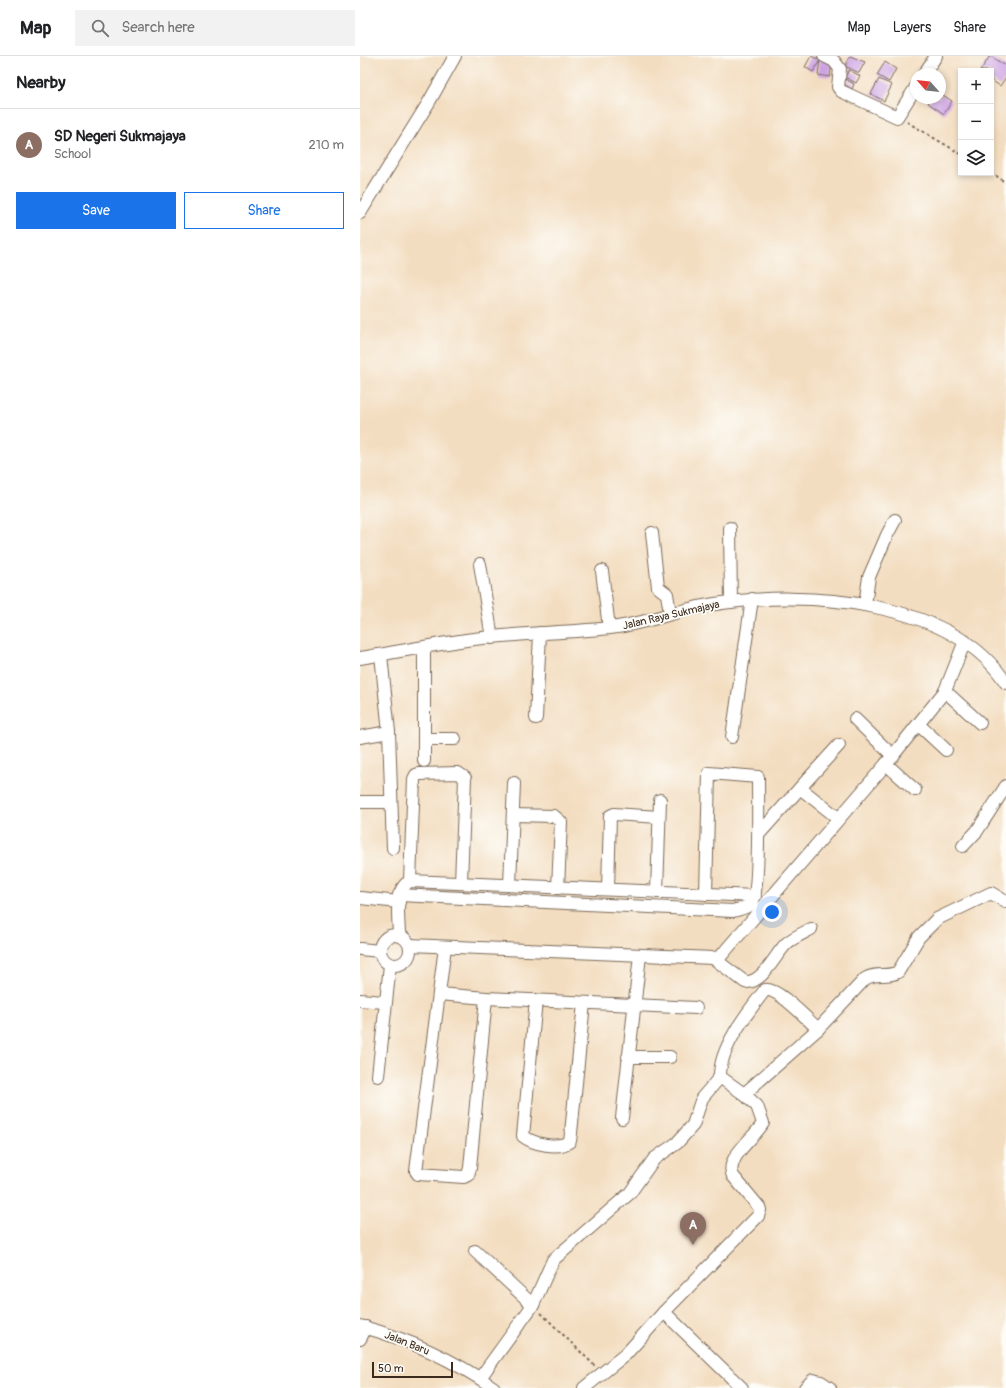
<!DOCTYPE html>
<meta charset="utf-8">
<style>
body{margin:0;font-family:Pangolin,sans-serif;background:#f2f2f2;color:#202124}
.controls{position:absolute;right:12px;top:12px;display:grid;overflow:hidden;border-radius:0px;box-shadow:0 2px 6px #0003}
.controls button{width:36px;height:36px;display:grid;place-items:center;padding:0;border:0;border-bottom:1px solid #e0e0e0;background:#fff;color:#202124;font:20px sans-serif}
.compass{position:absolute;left:550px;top:12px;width:36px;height:36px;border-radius:50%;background:#fff;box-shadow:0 2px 6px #0003;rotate:297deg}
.scale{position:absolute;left:12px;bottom:10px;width:81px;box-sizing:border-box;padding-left:4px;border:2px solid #3b2a1e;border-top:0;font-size:11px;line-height:14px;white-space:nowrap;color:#3b2a1e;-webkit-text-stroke:3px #fdfcf7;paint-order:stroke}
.you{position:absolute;left:412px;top:856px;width:14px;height:14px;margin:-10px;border:3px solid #fff;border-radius:50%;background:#1a73e8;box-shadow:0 0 0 6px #1a73e833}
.badge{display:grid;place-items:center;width:26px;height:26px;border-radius:50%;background:#1a73e8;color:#fff;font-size:13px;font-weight:700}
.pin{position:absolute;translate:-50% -33px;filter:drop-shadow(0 1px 2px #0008)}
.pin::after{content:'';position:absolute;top:21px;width:14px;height:12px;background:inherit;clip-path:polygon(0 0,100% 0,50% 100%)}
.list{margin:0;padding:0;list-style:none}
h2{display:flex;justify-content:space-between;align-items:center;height:52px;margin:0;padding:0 16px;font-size:17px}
h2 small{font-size:13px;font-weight:400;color:#757577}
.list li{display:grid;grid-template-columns:26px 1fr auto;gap:12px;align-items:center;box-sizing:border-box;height:72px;padding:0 16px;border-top:1px solid #e0e0e0}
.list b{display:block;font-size:15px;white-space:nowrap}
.list p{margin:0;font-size:13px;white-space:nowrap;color:#757577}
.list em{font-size:13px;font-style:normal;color:#757577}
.actions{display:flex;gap:8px;padding:12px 16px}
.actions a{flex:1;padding:9px 0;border:1px solid #1a73e8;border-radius:0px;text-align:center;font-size:14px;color:#1a73e8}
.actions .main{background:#1a73e8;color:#fff}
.icon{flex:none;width:22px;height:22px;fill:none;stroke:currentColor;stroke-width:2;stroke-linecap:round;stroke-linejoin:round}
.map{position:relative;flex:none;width:646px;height:1332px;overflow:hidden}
header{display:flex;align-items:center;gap:24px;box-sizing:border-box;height:56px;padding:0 20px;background:#fff;border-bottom:1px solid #e0e0e0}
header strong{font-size:19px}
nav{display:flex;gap:22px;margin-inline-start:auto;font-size:14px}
.search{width:280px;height:36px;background:#f2f2f2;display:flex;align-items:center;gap:10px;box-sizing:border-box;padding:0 14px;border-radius:0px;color:#757577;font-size:15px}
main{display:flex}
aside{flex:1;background:#fff}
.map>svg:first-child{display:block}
.building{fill:#cb9fe3}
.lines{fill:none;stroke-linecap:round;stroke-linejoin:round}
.minor-casing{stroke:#7b6957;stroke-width:14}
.path{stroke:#7b6957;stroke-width:2;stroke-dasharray:3 3;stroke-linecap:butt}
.minor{stroke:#fff;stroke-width:12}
.labels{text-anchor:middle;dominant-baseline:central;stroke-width:3.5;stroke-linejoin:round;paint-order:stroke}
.street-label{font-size:11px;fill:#3b2a1e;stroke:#fdfcf7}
</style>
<header>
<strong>Map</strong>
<div class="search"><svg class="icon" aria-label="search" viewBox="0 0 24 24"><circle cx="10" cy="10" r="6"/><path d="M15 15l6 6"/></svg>Search here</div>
<nav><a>Map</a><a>Layers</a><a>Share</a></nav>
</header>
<main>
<aside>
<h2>Nearby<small></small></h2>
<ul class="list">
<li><span class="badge" style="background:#8d6e63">A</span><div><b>SD Negeri Sukmajaya</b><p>School</p></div><em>210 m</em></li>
</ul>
<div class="actions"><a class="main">Save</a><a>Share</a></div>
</aside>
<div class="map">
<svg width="646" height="1332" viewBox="0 0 646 1332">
<rect width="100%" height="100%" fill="#fdfcf7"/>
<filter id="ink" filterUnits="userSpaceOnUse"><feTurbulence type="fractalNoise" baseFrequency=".025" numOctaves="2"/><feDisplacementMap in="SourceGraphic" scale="8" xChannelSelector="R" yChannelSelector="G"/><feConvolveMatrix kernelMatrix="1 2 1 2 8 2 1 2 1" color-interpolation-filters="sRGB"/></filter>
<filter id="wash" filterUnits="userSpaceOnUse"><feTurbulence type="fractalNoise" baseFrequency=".012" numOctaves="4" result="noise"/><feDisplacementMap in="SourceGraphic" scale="16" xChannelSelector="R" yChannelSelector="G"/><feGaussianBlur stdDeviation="0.9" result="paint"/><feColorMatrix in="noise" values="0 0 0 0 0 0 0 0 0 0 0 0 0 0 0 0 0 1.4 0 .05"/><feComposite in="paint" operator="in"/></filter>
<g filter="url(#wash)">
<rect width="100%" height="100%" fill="#f3ddc0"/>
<g id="blocks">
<!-- building -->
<g class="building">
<path d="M451 0 460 4 453 16 445 11Z"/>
<path d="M490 0 505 6 499 17 485 10Z"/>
<path d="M630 0 646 10V21L640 30 631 24V15H620Z"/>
<path d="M460 4 472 6 470 21 458 19Z"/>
<path d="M525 6 536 13 529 26 517 19Z"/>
<path d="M489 14 500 20 496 27 485 21Z"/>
<path d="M485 23 494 28 492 33 483 28Z"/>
<path d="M519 23 532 29 524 45 511 38Z"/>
<path d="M580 37 592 45 584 58 568 47 572 42H580Z"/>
</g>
</g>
</g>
<g filter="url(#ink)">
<use href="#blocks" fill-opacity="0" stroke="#7b6957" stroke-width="1"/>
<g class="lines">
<defs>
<g id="minor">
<path d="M464 0 474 5 480 13 478 31 481 35 537 61 556 31"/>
<path d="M564 18 576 0"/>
<path d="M0 157 69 46 95 0"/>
<path d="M370 472 371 546"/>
<path d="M292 477 298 531 307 538 310 557"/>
<path d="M120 508 132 582"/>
<path d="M242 515 249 572"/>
<path d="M505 549 509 521 527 479 535 464"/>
<path d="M21 599 29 676 33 792"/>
<path d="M0 602C38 596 76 588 114 583 159 577 204 577 250 572 286 568 319 553 355 548 445 534 592 543 646 627"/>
<path d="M585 635 620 667"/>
<path d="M176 662 180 577"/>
<path d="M495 663 533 700"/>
<path d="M559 669 586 694"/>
<path d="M0 681 29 676"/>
<path d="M372 681 392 543"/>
<path d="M64 683H95"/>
<path d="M64 705V592"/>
<path d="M526 708 555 734"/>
<path d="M440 732 479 689"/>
<path d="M0 746H31"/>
<path d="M153 759 194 760 201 766 198 832"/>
<path d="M399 778 440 732 478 762"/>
<path d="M603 790 617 775 646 730"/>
<path d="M50 825 54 723 56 719 59 718 98 717 105 722 101 826"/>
<path d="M150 829 154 727"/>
<path d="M248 833 250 760 254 758 299 761"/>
<path d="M297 836 300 744"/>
<path d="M39 839 373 855C379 853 388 852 392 847 400 836 398 740 398 721L349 717 346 838"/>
<path d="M0 842 39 846"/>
<circle cx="35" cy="894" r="15"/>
<path d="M39 880C39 863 33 834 50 825L395 840"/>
<path d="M50 889 353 902 360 901 526 708 585 635 605 585"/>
<path d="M85 891 56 1115 58 1118 104 1121 108 1119 110 1112 126 942"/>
<path d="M0 893 20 895"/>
<path d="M353 902 385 926C403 928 415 898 427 887 434 881 444 877 451 873"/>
<path d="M79 938 126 942 336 952"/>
<path d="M0 944 24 946"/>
<path d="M176 944 163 1080C173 1088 199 1094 210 1085L211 1077 224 947"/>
<path d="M268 1001H310"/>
<path d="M18 1020 30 909"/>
<path d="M384 1038 360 1021C359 992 388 956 405 934 417 931 448 964 458 973"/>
<path d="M262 1062 280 899"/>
<path d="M115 1195 173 1249"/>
<path d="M304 1256 382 1332"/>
<path d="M0 1270C48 1283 94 1304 134 1332"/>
<path d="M0 1283 6 1271"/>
<path d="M120 1322 173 1249 193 1204 270 1137 294 1103 317 1087 333 1069 342 1042 360 1021"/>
<path d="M224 1332 266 1298 304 1256 398 1160 400 1154 399 1151 373 1120C364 1102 395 1082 403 1067L397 1050 384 1038 458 973 505 923C515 916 527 922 538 916L559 881 577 863 631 837 646 846"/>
<path d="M445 1332 453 1324 461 1326 470 1332"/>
</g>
</defs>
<!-- minor casing -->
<use href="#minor" class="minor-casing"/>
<!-- path -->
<g class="path">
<path d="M547 66 601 98"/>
<path d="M631 116 646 127"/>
<path d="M181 1257 235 1310"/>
</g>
<!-- minor -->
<use href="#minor" class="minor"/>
</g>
</g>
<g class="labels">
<!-- street labels -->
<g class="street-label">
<text transform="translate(311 559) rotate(-13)">Jalan Raya Sukmajaya</text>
<text transform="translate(47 1287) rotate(22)">Jalan Baru</text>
</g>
</g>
</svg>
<div class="controls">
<button>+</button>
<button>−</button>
<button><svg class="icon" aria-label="layers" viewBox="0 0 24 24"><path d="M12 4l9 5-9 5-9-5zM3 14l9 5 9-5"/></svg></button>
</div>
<svg class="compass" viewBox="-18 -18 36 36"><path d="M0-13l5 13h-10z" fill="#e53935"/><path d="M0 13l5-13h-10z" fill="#757577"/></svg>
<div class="scale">50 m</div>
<div class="you"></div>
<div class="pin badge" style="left:333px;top:1189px;background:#8d6e63">A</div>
</div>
</main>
